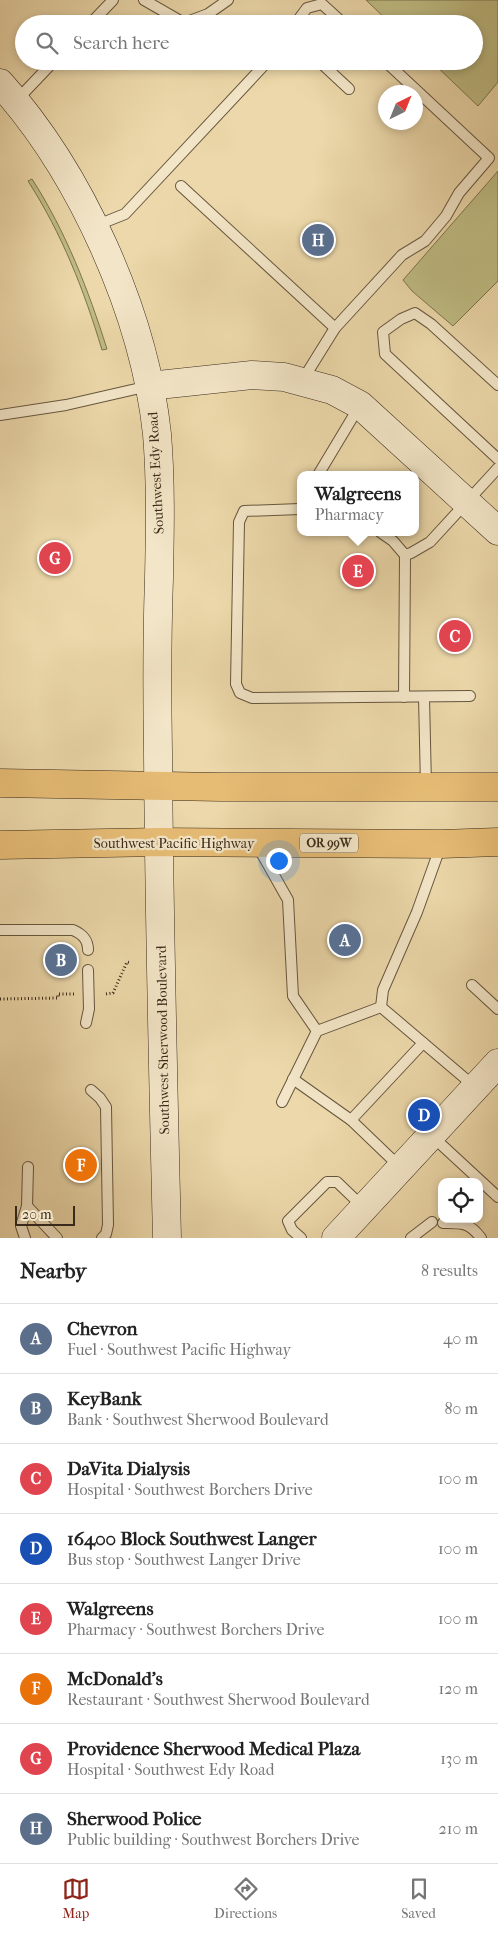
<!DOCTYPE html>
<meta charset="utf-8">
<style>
body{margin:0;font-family:"IM FELL French Canon",serif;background:#f6f6f6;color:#222}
.controls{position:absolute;right:15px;bottom:15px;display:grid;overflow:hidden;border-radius:10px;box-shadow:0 2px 8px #0003}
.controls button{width:45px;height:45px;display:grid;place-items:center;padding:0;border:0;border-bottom:1px solid #e0e0e0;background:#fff;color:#222;font:25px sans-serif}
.compass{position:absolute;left:378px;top:85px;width:45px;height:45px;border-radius:50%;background:#fff;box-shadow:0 2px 8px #0003;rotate:43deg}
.scale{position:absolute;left:15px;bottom:12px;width:60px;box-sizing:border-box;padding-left:5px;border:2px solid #3a2a1a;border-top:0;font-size:14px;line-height:18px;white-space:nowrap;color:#3a2a1a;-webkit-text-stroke:4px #f3e6c8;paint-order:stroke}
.you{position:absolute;left:278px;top:860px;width:18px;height:18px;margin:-12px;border:4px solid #fff;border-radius:50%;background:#1a73e8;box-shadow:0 0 0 8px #1a73e833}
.badge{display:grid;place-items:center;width:32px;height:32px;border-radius:50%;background:#8f2418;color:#fff;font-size:16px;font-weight:700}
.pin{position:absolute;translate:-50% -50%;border:2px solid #fff;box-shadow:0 1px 5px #0006}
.popup{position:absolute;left:297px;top:471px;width:122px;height:65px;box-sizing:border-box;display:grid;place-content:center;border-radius:10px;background:#fff;filter:drop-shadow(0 1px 4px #0005);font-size:16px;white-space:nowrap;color:#767676}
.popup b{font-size:19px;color:#222}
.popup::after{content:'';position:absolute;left:50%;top:100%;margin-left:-10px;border:10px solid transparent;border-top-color:#fff}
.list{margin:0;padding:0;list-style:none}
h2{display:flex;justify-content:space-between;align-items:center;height:65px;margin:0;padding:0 20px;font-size:21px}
h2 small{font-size:16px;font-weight:400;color:#767676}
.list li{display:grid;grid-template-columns:32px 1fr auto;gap:15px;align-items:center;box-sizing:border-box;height:70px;padding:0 20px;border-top:1px solid #e0e0e0}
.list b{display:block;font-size:19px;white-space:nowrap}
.list p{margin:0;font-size:16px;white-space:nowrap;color:#767676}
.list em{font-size:16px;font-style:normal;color:#767676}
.icon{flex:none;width:28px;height:28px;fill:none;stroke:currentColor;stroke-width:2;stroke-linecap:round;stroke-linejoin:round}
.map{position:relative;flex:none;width:498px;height:1238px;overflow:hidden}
.search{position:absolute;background:#fff;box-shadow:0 2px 8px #0003;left:15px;right:15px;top:15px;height:55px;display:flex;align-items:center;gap:12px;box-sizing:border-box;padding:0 18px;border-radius:28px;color:#767676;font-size:19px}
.sheet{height:625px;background:#fff}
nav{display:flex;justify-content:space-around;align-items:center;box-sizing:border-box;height:70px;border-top:1px solid #e0e0e0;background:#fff;font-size:14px;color:#767676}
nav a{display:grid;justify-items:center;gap:2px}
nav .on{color:#8f2418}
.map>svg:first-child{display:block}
.green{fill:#bfbc83;stroke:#7c734e}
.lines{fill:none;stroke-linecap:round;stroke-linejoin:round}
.lane-casing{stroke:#66563e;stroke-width:12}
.secondary-casing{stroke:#3a2a1a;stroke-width:29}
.highway-casing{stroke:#3a2a1a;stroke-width:29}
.path{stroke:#3a2a1a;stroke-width:3;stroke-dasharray:1 2.5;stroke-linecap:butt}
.lane{stroke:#f3e6c8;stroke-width:10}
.secondary{stroke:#f3e6c8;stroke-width:28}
.highway{stroke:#e6bc75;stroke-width:28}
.labels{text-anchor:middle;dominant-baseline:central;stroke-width:4.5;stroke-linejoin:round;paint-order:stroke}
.shield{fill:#f3e6c8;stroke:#72624e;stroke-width:1}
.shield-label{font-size:12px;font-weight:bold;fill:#3a2a1a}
.street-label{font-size:14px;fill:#3a2a1a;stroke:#f3e6c8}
</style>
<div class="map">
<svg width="498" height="1238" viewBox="0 0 498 1238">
<rect width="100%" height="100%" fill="#ecd8aa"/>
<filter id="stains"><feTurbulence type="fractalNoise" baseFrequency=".004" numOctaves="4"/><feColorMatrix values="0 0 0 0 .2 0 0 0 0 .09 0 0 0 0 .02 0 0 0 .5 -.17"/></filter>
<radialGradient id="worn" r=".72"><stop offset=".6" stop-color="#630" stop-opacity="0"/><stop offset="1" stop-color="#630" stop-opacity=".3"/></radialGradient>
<!-- green -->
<g class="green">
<path d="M366 0H498V82L478 106 431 61H474V24H391Z"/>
<path d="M498 171V281L453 326 412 291 403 280Z"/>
<path d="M32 179C66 232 88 289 107 349L102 350C84 290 62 234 28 181Z"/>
</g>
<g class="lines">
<defs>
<g id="lane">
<path d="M144 0 184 23 208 14 228 0"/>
<path d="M90 24 113 0"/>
<path d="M295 24 307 8 322 4 344 24"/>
<path d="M319 61 349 89"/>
<path d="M16 101 54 61"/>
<path d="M181 186 335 328"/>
<path d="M95 226 125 214 268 61"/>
<path d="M302 381 335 328 402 255 425 241 446 216 459 193 489 158 385 61"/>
<path d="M498 385 431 324 415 313 401 319 383 332 385 354 498 459"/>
<path d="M0 415 66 405 149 386"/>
<path d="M318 475 360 405"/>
<path d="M300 509 244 511 239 522 236 684 240 693 252 698 470 696"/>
<path d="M380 532 393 541 405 555"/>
<path d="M404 697 405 555 411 553 430 542 498 468"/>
<path d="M424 697 426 786"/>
<path d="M257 845 288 900 293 996 317 1031 381 1007"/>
<path d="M441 845 417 912 383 990 381 1007 474 1086"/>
<path d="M0 930H73C82 934 88 939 88 950"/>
<path d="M472 985 498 1009"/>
<path d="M86 1023 89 1009 88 970"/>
<path d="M293 1079 351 1120"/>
<path d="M91 1090 100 1098 106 1107 108 1225 106 1234 102 1238"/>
<path d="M282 1102 317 1031"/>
<path d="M432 1136 498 1197"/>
<path d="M400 1167 351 1120 423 1043"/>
<path d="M27 1206 57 1238"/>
<path d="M443 1223C462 1223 469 1222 481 1238"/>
<path d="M25 1238 21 1226 27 1206 28 1167"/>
<path d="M301 1238 292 1230 288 1221 327 1182H337L363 1207"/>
<path d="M411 1238 432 1222"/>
</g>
<g id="secondary">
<path d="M0 83C81 173 144 313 157 434 161 482 160 530 159 578 157 636 157 694 158 752 159 914 163 1076 167 1238"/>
<path d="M149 386 252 375 284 377 332 390 360 405 498 531"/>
<path d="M336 1238 498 1063"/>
</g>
<g id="highway">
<path d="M0 783 221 787H498"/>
<path d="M0 845 160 842 441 844 498 842"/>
</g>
</defs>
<!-- lane casing -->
<use href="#lane" class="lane-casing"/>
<!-- secondary casing -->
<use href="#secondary" class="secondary-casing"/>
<!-- highway casing -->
<use href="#highway" class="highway-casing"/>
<!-- path -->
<g class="path">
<path d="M106 994 113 993 127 962 131 963"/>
<path d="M0 999 58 998V994H74"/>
</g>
<!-- lane -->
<use href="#lane" class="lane"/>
<!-- secondary -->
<use href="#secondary" class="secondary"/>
<!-- highway -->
<use href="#highway" class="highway"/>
</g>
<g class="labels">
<!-- shield labels -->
<rect class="shield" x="300" y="833.5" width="58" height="19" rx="4"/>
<g class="shield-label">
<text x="329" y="843">OR 99W</text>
</g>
<!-- street labels -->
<g class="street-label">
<text transform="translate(156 473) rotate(-93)">Southwest Edy Road</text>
<text x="174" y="843">Southwest Pacific Highway</text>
<text transform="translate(163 1040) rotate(-91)">Southwest Sherwood Boulevard</text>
</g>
</g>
<rect width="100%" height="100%" filter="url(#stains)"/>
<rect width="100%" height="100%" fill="url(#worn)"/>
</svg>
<div class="controls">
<button><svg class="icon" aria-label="locate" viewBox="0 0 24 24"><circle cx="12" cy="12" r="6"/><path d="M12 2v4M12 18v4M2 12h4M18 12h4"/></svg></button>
</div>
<svg class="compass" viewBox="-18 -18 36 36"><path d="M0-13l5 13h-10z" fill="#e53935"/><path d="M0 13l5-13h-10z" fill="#767676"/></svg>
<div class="scale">20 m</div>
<div class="you"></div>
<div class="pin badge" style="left:345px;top:940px;background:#5c6f8a">A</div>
<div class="pin badge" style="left:61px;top:960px;background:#5c6f8a">B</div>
<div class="pin badge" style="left:455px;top:636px;background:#e0444e">C</div>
<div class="pin badge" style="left:424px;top:1115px;background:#1a4fb4">D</div>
<div class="pin badge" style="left:358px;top:571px;background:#e0444e">E</div>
<div class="popup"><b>Walgreens</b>Pharmacy</div>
<div class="pin badge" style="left:81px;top:1165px;background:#e8710a">F</div>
<div class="pin badge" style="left:55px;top:558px;background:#e0444e">G</div>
<div class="pin badge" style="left:318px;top:240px;background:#5c6f8a">H</div>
<div class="search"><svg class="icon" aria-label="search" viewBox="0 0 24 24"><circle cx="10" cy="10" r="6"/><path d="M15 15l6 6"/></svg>Search here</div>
</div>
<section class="sheet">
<h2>Nearby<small>8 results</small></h2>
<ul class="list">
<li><span class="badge" style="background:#5c6f8a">A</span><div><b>Chevron</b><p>Fuel · Southwest Pacific Highway</p></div><em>40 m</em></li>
<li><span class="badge" style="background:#5c6f8a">B</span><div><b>KeyBank</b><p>Bank · Southwest Sherwood Boulevard</p></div><em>80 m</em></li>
<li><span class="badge" style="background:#e0444e">C</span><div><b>DaVita Dialysis</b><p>Hospital · Southwest Borchers Drive</p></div><em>100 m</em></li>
<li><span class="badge" style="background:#1a4fb4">D</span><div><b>16400 Block Southwest Langer</b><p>Bus stop · Southwest Langer Drive</p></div><em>100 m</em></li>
<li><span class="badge" style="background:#e0444e">E</span><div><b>Walgreens</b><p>Pharmacy · Southwest Borchers Drive</p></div><em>100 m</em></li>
<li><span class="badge" style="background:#e8710a">F</span><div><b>McDonald's</b><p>Restaurant · Southwest Sherwood Boulevard</p></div><em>120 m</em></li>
<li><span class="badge" style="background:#e0444e">G</span><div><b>Providence Sherwood Medical Plaza</b><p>Hospital · Southwest Edy Road</p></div><em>130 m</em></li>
<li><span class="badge" style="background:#5c6f8a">H</span><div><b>Sherwood Police</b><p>Public building · Southwest Borchers Drive</p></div><em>210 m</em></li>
</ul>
</section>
<nav>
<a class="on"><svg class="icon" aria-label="map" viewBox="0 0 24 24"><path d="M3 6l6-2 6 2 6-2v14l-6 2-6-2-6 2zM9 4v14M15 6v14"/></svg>Map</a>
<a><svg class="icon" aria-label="directions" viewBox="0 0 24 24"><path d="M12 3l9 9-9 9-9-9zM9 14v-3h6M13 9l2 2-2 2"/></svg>Directions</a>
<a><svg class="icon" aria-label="saved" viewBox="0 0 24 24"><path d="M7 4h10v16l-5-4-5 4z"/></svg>Saved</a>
</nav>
